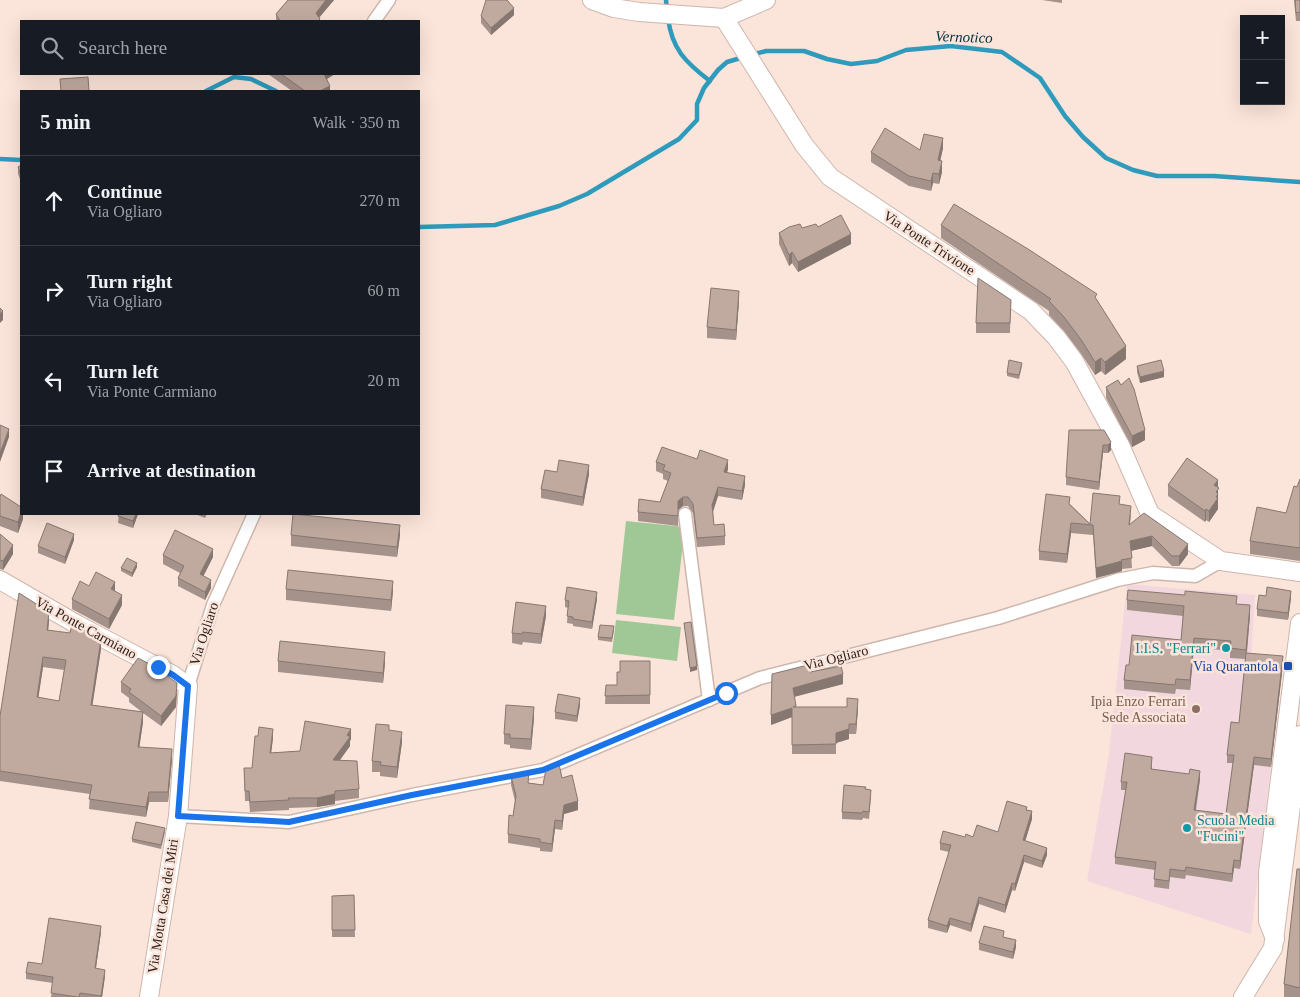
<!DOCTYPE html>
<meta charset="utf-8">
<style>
body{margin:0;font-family:Georgia,serif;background:#20242c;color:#f1f3f6}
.controls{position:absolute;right:15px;top:15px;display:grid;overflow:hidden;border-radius:0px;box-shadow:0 5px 20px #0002}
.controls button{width:45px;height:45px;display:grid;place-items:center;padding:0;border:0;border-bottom:1px solid #363941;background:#171b24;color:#f1f3f6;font:25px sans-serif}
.stop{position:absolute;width:15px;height:15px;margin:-11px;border:4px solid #1a73e8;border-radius:50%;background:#fff}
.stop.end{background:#1a73e8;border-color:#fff;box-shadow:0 1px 5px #0008}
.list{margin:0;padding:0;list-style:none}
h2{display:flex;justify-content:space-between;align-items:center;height:65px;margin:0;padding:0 20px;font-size:21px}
h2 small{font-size:16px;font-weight:400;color:#9ea1a6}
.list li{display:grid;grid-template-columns:32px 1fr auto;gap:15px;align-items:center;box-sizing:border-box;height:90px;padding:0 20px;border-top:1px solid #363941}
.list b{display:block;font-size:19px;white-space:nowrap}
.list p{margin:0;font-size:16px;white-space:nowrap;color:#9ea1a6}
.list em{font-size:16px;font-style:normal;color:#9ea1a6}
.icon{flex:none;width:28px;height:28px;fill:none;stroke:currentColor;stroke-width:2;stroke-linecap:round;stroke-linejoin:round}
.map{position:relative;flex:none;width:1300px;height:997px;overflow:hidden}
.search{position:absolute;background:#171b24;box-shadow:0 5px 20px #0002;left:20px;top:20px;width:400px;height:55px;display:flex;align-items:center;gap:12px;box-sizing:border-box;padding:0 18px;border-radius:0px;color:#9ea1a6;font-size:19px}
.panel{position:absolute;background:#171b24;box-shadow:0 5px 20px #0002;left:20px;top:90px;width:400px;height:425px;border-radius:0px}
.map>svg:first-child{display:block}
.education{fill:#f2d7de}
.green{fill:#a0c897}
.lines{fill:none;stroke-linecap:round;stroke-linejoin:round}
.stream{stroke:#2e9abc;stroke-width:4.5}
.street-casing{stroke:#cdb6ac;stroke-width:15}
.secondary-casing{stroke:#cdb6ac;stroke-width:20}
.street{stroke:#fff;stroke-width:12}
.secondary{stroke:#fff;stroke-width:18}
.wall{fill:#a5928a;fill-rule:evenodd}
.shaded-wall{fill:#867770}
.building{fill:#c0aaa0;stroke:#867770;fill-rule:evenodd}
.route{stroke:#1a73e8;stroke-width:6}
.culture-dot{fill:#0f9aa8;stroke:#fbe4d9;stroke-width:2}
.transit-dot{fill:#1a4fb4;stroke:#fbe4d9;stroke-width:2}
.education-dot{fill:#8d6e63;stroke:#fbe4d9;stroke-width:2}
.labels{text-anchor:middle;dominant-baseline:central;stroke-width:5;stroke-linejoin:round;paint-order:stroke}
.street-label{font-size:14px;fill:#2a211d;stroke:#fbe4d9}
.culture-label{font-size:14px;fill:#0d838f;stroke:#fbe4d9;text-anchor:end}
.transit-label{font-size:14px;fill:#164399;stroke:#fbe4d9;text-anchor:end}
.education-label{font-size:14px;fill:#785e54;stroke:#fbe4d9;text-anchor:end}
.water-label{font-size:15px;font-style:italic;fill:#002f3d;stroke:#fbe4d9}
</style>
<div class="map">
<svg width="1300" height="997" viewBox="0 0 1300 997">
<rect width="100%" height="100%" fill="#fbe4d9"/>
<!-- education -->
<path class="education" d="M1127 584 1255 595 1251 661 1283 664 1251 934 1087 881 1109 754Z"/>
<!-- green -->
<g class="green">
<path d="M626 521 685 527 674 620 616 614Z"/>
<path d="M616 620 681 627 677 661 612 653Z"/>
</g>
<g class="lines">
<!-- stream -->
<g class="stream">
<path d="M666 0 667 10"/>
<path d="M668 18C672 49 685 62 710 81"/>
<path d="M751 55 766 51H804L827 59 851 64 877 61 906 50 951 46 1002 52 1040 78 1065 116 1083 137 1106 158 1133 170 1157 176H1214L1300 182"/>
<path d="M206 91 234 77 251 79 276 91"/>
<path d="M0 159 21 160"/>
<path d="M419 227 495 225 559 206 587 194 679 139 697 120V104L704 88 718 70 727 62 744 57"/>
</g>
<defs>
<g id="street">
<path d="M374 21 389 0"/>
<path d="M685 514 709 700"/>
<path d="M188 686 213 605 254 514"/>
<path d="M178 816 289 822 412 795 543 770 760 678 998 618 1117 580 1153 573 1195 576 1221 561"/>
</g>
<g id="secondary">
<path d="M592 0 614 8 639 12 724 18 766 0"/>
<path d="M724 18 804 145 830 177 1031 311 1056 337 1074 361 1120 445 1150 514 1221 561 1300 572"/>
<path d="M0 580 78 625 173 675 188 686 178 816 149 997"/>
<path d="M1275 939 1268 921V873L1300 623"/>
<path d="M1243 997 1273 948 1300 735"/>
</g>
</defs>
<!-- street casing -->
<use href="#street" class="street-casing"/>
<!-- secondary casing -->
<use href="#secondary" class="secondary-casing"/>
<!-- street -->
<use href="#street" class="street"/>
<!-- secondary -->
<use href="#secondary" class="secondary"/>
</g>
<!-- wall -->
<g class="wall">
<path d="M288 0H334L319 18 320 21H276V14Z"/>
<path d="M1042 0H1062V3Z"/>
<path d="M1294 0H1300V21H1296Z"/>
<path d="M514 15 491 35 481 23V16Z"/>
<path d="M268 74H335L327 79 330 91H292Z"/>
<path d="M943 148 940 161 942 172 939 184 933 183 931 191 909 186 871 162V152L920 150Z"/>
<path d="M21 165V182L18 174V167Z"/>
<path d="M941 225 1097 301 1126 359 1105 375 1101 371 1095 375 1082 355 1064 331 1049 315V311L941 238Z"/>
<path d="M818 227 851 244 798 272 792 263 789 266 779 244V233L802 228Z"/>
<path d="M1011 300 1010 333H976V323Z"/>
<path d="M739 301 736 340 707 338V327Z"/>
<path d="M1022 366 1019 379 1007 376V373Z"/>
<path d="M1137 366 1164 377 1140 383 1137 372Z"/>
<path d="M1106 387 1145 440 1132 447 1106 398Z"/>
<path d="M1104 430 1111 450 1108 453H1103L1099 490 1066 485V477Z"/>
<path d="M697 459 728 469 727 473 745 485 742 500 718 496 713 512 714 525 725 536V545L697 547 693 513 688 506H683L678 510V526L638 521V512L660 502 668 481 663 479V474L656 471V462Z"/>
<path d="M557 472 589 474 583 506 541 498V489Z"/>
<path d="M1300 479V561L1250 554V541L1286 513Z"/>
<path d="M1168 485 1218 488V509L1209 522 1206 520 1205 522 1168 496Z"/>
<path d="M0 497 23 514V519L18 533 0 526Z"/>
<path d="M1070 504 1090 524 1120 505 1131 515 1130 525 1188 554 1179 566H1172L1152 546 1131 551 1132 568 1122 569V571L1096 578 1093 535 1071 533 1067 563 1039 560V551Z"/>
<path d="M119 514H138L133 528 118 523Z"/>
<path d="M195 514H207L205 518Z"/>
<path d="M0 534 13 554 3 570 0 569Z"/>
<path d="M291 535H400L397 557 291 546Z"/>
<path d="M74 540 65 564 38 553V546Z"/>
<path d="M163 555 213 557 203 576 211 588 205 600 178 586V578L180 573 163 564Z"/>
<path d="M137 567 132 577 121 571V568Z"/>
<path d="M89 586 115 591 122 605 109 629 72 609V599Z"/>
<path d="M286 589 393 591 391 611 286 600Z"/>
<path d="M1266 596 1291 598 1288 620 1257 616V609Z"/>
<path d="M597 599 592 629 573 626V624L567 623 568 608 565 607V600Z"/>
<path d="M1127 600 1237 604 1250 615 1247 653 1283 664 1271 767 1254 765 1240 869 1234 868 1232 882 1186 875 1185 879 1170 877 1169 889 1154 887 1155 870 1115 864V857L1126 790H1121V782L1152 765V769L1200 779 1196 810 1226 814 1233 763H1227V755L1239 723 1245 659 1230 658V651L1194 647 1190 690 1176 689 1175 694 1124 689V680L1129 665 1181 640 1183 616 1127 610Z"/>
<path d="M546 616 541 644 523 642 522 645 512 643V633Z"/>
<path d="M49 622 48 630 101 649 92 705 142 712 129 702V698L121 692V682L177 694 176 707 161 726 143 713V722L139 748 172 759 168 802H149L146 817 89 809 90 794 0 781V716ZM43 667 64 670 59 701 38 698Z"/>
<path d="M614 630 612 642 598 640V637Z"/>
<path d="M278 661 385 663 383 683 278 672Z"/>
<path d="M650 661V704H605L606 685H617L620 672Z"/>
<path d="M810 672 843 684 794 697 796 707 858 708 856 734H849V739L836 743V754H792V717L771 725Z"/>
<path d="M580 705 577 722 555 719V712Z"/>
<path d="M534 718 531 750 510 748V745L504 744V734Z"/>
<path d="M389 730 402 742 397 778 380 776V772H372V761Z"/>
<path d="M273 738 271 753 300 751 351 739 350 741V746L339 760 359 789V798L335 801V804L317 807 289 808V810L250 812 249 801H245L244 768H252Z"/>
<path d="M511 776 529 783 543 785 562 778 578 810 564 814 562 830 555 829 552 852 540 851V848L508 843V834L513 816 515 801 511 785Z"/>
<path d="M866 789 871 797 869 819 863 818 862 820 842 819V812Z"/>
<path d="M1027 810 1032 819 1025 841 1047 855 1042 868 1024 862 1015 891 1012 890 1005 913 979 904 971 932 950 925 947 933 928 928V920L949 852 940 850V843L965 837H973L998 832Z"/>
<path d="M165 832 161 849 132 842V839Z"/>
<path d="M1300 869V997H1284V984Z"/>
<path d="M354 895 355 937H332V896Z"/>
<path d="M101 932 96 968 105 976 102 997H51L53 983 26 979V973Z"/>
<path d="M1004 937 1016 947 1013 959 979 950V943Z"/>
</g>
<!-- shaded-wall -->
<g class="shaded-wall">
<path d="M326 0H334L316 21V13Z"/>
<path d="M514 8V15L491 35V28Z"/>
<path d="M323 74H335L323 81Z"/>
<path d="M330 86V91H320Z"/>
<path d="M943 138V148L938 171V160Z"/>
<path d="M942 161V172L939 184V174Z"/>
<path d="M933 173V183L931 191V181Z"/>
<path d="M851 234V244L798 272V262Z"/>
<path d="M792 252V263L789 266V255Z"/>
<path d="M739 291V301L736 340V330Z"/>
<path d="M3 311V320L0 323V314Z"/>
<path d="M1126 346V359L1105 375V362Z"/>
<path d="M1101 358V371L1095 375V362Z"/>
<path d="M1164 371V377L1140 383V377Z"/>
<path d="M9 429V437L0 462V453Z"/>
<path d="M1145 430V440L1132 447V436Z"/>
<path d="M1111 442V450L1108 453V445Z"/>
<path d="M1103 445V453L1099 490V482Z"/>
<path d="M728 460V469L724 481V472Z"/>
<path d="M589 465V474L583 506V497Z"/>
<path d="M745 476V485L742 500V491Z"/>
<path d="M1218 480V509L1209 522V511L1214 485Z"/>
<path d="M718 487V496L712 514V505Z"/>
<path d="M683 497V506L678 510V501Z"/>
<path d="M1206 509V520L1205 522V511Z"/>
<path d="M21 514H23V519L18 533V522Z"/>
<path d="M136 514H138L133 528V521Z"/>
<path d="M1071 523V533L1067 563V554Z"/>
<path d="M400 525V535L397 557V547Z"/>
<path d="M74 534V540L65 564V557Z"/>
<path d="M1152 536V546L1130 551V541Z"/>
<path d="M1188 544V554L1179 566V556Z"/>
<path d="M13 545V554L3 570V561Z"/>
<path d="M213 549V557L200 583V574Z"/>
<path d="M1122 561V571L1096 578V568Z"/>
<path d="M137 563V567L132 577V573Z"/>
<path d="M211 580V588L205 600V592Z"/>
<path d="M393 581V591L391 611V600Z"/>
<path d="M115 582V592L111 589Z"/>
<path d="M1291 591V598L1288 620V613Z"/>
<path d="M597 592V599L592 629V622Z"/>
<path d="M122 595V605L109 629V619Z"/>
<path d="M1250 605V615L1246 659V650Z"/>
<path d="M546 606V616L541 644V634Z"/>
<path d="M49 612V622L47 640V630Z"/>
<path d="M1194 638V647L1190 690V680Z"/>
<path d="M101 639V649L91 715V705Z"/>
<path d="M385 652V663L383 683V673Z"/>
<path d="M1283 656V664L1271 767V759Z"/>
<path d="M43 657V667L37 707V697Z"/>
<path d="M697 666V670L690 672V668Z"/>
<path d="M843 674V684L793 697V688Z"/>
<path d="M177 683 176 707 161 726V716Z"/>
<path d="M580 698V705L577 722V716Z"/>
<path d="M858 699V708L856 734V724Z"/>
<path d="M534 707V718L531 750V739Z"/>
<path d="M792 708V717L771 725V715Z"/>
<path d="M143 712V722L138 757V747Z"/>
<path d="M849 724V739L836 743V733Z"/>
<path d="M273 729V738L270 762V753Z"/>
<path d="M351 729V739L350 741V746L333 770V760L347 735Z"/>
<path d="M402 732V742L397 778V767Z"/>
<path d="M172 749V759L168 802V792Z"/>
<path d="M1254 757V765L1240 869V861Z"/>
<path d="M1200 771V779L1194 818V810Z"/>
<path d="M149 792V802L146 817V807Z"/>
<path d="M335 794V804L317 807V798Z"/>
<path d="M578 801V810L564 814 562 830V821L564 805Z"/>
<path d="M1032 811V819L1023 848V840Z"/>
<path d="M555 820V829L552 852V844Z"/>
<path d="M1047 848V855L1042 868V861Z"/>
<path d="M1024 855V862L1015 891V884Z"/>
<path d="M1234 860V868L1232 882V874Z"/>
<path d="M1012 883V890L1005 913V905Z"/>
<path d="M979 897V904L971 932V924Z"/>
<path d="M950 918V925L947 933V926Z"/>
<path d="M101 926V932L95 974V968Z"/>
<path d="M1016 940V947L1013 959V952Z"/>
<path d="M105 970V976L102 997H101Z"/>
</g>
<!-- building -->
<g class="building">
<path d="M288 0H326L316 13 320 19 318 21H280L276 14Z"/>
<path d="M486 0H507L514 8 491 28 481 16Z"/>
<path d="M1295 0H1300V12L1296 13Z"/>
<path d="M281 74H324L330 86 320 91H305Z"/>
<path d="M88 77 89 91H61L60 79Z"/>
<path d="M885 128 920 150 924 134 943 138 938 160 942 161 939 174 933 173 931 181 909 176 871 152Z"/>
<path d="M21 165V175L18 167Z"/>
<path d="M954 204 1028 249 1097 294 1095 297 1126 346 1105 362 1101 358 1095 362 1082 341 1064 317 1049 301 1051 299 941 225Z"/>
<path d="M841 215 851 234 798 262 792 252 789 255 779 233 789 227 800 224 802 228 816 224 818 227Z"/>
<path d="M978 278 1011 300 1010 323H976Z"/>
<path d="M711 288 739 291 736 330 707 327Z"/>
<path d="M0 308 3 311 0 314Z"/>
<path d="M1009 360 1022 363 1019 375 1007 373Z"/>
<path d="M1161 360 1164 371 1140 377 1137 366Z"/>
<path d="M1129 378 1134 389 1145 430 1132 436 1106 387 1118 380 1121 385Z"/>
<path d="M0 425 9 429 0 453Z"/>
<path d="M1069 430H1104L1111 442 1108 445H1103L1099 482 1066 477Z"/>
<path d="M662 447 697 459 700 450 728 460 724 472 745 476 742 491 718 487 712 505 714 525 724 524 725 536 697 538 693 504 688 497H683L678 501V516L638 512 639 499 660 502 671 473 663 470 665 465 656 462Z"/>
<path d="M1187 458 1218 480 1214 485 1219 488 1216 492 1218 494 1216 497 1218 498 1209 511 1206 509 1205 511 1168 485Z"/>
<path d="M559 460 589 465 583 497 541 489 545 470 557 472Z"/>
<path d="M1300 479V548L1250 541 1257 507 1286 513 1294 486 1297 487Z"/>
<path d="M1093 493 1120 496 1119 504 1131 506 1129 525 1144 513 1188 544 1179 556H1172L1152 536 1130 541 1132 558 1121 560 1122 561 1096 568 1093 525 1071 523 1067 554 1039 551 1046 494 1070 497 1069 504 1090 524Z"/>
<path d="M1 494 21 507V513L18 522 0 516V497Z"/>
<path d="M119 514H136L133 521 118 516Z"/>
<path d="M293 514 400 525 397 547 291 535Z"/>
<path d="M47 523 74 534 65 557 38 546Z"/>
<path d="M175 530 213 549 200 574 211 580 205 592 178 578 184 566 163 555Z"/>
<path d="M0 534 13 545 3 561 0 560Z"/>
<path d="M127 558 137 563 132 573 121 568Z"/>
<path d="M288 570 393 581 391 600 286 589Z"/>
<path d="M96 572 115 582 111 589 122 595 109 619 72 599 80 581 89 586Z"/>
<path d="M567 587 597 592 592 622 573 619V617L567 616 569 601 565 600Z"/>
<path d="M1267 587 1291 591 1288 613 1257 609 1259 595 1266 596Z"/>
<path d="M1128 590 1185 595V591L1237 596 1236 604 1250 605 1246 650 1230 648 1231 641 1194 638 1190 680 1176 679 1175 685 1124 680 1126 665H1129L1132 635 1181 640 1184 606 1127 600Z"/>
<path d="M19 593 49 612 47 630 70 633 72 624 101 639 91 705 143 712 138 747 172 749 168 792H149L146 807 89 799 92 785 0 771V716ZM43 657 66 660 59 701 37 697Z"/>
<path d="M516 602 546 606 541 634 523 632 522 634 512 633Z"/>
<path d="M691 622 697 666 690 668 684 623Z"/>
<path d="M600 625 614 626 612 638 598 637Z"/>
<path d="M280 641 385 652 383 673 278 661Z"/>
<path d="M1246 653 1283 656 1271 759 1254 757 1240 861 1234 860 1232 874 1186 867 1185 871 1170 869 1169 881 1154 879 1156 862 1115 857 1127 782H1121L1125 753 1152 757 1151 769 1189 774 1190 769 1200 771 1194 810 1226 814 1234 755H1227L1231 722 1239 723Z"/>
<path d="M138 658 155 667 177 683 176 696 161 716 129 692 131 689 121 682Z"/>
<path d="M620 661H650V695L605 696 606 685H617V672H620Z"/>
<path d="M808 665 810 672 841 666 843 674 793 688 796 706 793 707H847V698L858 699 856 724H849V729L836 733V744L792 745V708L771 715 772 674Z"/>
<path d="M558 694 580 698 577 716 555 712Z"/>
<path d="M506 705 534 707 531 739 510 738V734H504Z"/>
<path d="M305 721 351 729 347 735 350 737 333 760 357 761 359 789 335 791V794L317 798H288L289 800 250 802 249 791H245L244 768H252L255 736H258L259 727 273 729 270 753 300 751Z"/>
<path d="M376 724 389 725V730L402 732 397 767 380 765 381 762 372 761Z"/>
<path d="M559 764 562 778 572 775 578 801 564 805 562 821 555 820 552 844 540 842V839L508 834 509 815 513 816 516 796 511 776 529 772 528 783 543 785 546 769Z"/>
<path d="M844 785 866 787 865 789 871 790 869 812 863 811 862 813 842 812Z"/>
<path d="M1007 801 1027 807 1026 810 1032 811 1023 840 1047 848 1042 861 1024 855 1015 884 1012 883 1005 905 979 897 971 924 950 918 947 926 928 920 951 845 940 843 943 831 965 837 966 834 973 837 977 825 998 832Z"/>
<path d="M136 822 165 828 161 845 132 839Z"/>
<path d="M1297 869H1300V988L1284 984Z"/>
<path d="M354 895 355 930H332V896Z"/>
<path d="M49 918 101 926 95 968 105 970 101 996 80 993 79 997H77L51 993 53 977 26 973 28 962 42 964Z"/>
<path d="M984 926 1004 931 1003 937 1016 940 1013 952 979 943Z"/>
</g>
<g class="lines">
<!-- route -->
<path class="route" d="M158 667 173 675 188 686 178 816 289 822 412 795 543 770 726 693"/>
</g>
<!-- markers -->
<g class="culture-dot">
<circle cx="1226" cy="648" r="5"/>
<circle cx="1187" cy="828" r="5"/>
</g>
<rect class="transit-dot" x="1283" y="661" width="10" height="10" rx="2.5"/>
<circle class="education-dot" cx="1196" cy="709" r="5"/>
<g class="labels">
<!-- street labels -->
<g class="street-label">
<text transform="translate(929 243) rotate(33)">Via Ponte Trivione</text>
<text transform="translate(86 628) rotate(29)">Via Ponte Carmiano</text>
<text transform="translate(204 634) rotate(-72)">Via Ogliaro</text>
<text transform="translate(836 658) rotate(-14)">Via Ogliaro</text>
<text transform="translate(163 906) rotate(-81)">Via Motta Casa dei Miri</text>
</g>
<!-- culture labels -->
<g class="culture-label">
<text x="1216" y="648">I.I.S. "Ferrari"</text>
<text x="1197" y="820" text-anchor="start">Scuola Media<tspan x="1197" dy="16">"Fucini"</tspan></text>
</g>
<!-- transit labels -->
<g class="transit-label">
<text x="1278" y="666">Via Quarantola</text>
</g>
<!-- education labels -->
<g class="education-label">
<text x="1186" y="701">Ipia Enzo Ferrari<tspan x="1186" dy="16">Sede Associata</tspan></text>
</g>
<!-- water labels -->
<g class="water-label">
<text transform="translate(964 37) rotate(2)">Vernotico</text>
</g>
</g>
</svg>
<div class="controls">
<button>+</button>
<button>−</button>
</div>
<div class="stop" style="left:726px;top:693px"></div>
<div class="stop end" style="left:158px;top:667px"></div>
<div class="search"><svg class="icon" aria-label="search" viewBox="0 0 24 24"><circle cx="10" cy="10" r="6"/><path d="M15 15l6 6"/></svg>Search here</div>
<section class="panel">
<h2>5 min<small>Walk · 350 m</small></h2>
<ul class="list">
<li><svg class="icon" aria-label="ahead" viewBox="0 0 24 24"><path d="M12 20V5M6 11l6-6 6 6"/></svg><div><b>Continue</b><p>Via Ogliaro</p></div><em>270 m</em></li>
<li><svg class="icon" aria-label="right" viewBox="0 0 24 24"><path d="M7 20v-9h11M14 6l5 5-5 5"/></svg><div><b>Turn right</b><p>Via Ogliaro</p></div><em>60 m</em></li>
<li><svg class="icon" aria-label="left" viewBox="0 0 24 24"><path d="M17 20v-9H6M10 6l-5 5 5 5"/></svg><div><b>Turn left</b><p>Via Ponte Carmiano</p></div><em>20 m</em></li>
<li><svg class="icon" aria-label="arrive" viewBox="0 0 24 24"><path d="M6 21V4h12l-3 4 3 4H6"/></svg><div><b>Arrive at destination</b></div></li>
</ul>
</section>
</div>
